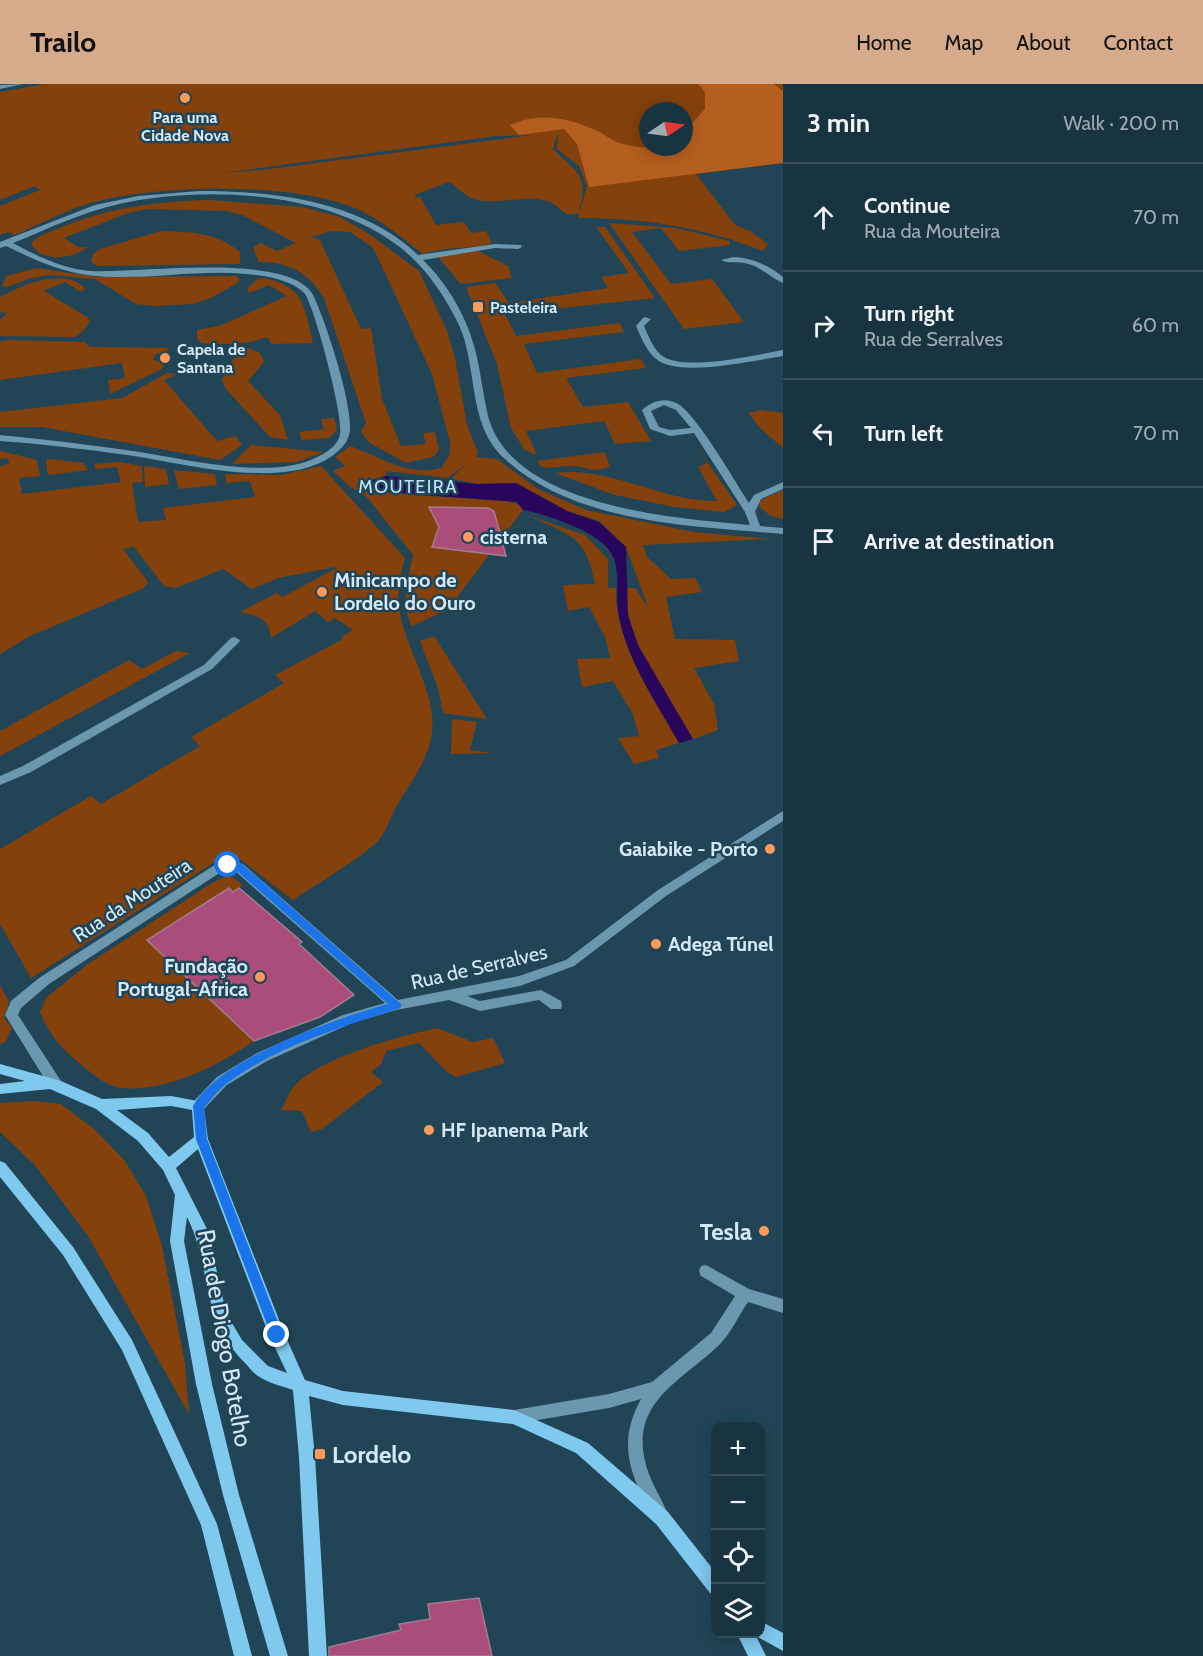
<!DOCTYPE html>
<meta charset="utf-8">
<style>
body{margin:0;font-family:Cabin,sans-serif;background:#223c48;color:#f1f3f6}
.controls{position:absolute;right:18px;bottom:18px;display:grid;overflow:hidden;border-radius:12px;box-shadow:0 3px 15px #0003}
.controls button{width:54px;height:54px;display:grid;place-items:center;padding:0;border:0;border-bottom:2px solid #374f5a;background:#193441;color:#f1f3f6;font:30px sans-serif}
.compass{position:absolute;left:639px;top:18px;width:54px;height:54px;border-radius:50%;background:#193441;box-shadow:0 3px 15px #0003;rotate:77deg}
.stop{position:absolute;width:18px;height:18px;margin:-14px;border:4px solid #1a73e8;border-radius:50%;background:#fff}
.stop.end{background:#1a73e8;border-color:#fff;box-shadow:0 2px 6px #0008}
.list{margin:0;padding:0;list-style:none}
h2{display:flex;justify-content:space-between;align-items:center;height:78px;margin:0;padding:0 24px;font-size:26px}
h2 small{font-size:20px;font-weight:400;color:#9faab1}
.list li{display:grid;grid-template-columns:39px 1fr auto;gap:18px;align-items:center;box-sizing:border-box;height:108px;padding:0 24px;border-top:2px solid #374f5a}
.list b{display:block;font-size:22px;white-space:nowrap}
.list p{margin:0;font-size:20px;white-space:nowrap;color:#9faab1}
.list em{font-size:20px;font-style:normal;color:#9faab1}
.icon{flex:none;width:33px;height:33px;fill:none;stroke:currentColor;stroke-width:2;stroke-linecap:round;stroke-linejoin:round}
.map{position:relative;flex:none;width:783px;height:1572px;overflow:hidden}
header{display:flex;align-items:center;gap:36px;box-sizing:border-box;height:84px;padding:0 30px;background:#d6ab8b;color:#111}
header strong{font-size:28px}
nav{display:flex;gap:33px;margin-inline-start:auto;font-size:21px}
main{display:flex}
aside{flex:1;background:#193441}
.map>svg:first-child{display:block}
.green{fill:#85410c;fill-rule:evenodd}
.forest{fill:#b45e1f}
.water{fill:#28065b}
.building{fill:#aa4d7a;stroke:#a37d8d;stroke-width:1.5}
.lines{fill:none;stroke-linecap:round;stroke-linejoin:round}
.minor{fill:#6b97af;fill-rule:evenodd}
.tertiary{fill:#6b97af;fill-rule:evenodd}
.secondary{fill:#7fc8ee;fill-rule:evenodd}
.route{fill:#1a73e8}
.poi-dot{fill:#ff9b5a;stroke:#214557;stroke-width:2}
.labels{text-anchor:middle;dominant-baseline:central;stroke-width:5;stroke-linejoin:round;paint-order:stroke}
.far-poi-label{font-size:16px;font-weight:bold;fill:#d5e9f4;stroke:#214557;text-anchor:start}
.far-neighbourhood-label{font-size:18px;letter-spacing:1.5px;fill:#bde5fb;stroke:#214557}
.poi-label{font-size:20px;font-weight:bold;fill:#d5e9f4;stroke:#214557;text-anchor:start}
.street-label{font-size:20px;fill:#d5e9f4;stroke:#214557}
.near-poi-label{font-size:24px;font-weight:bold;fill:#d5e9f4;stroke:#214557;text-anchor:end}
.near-street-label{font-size:24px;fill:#d5e9f4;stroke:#214557}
</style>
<header>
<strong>Trailo</strong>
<nav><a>Home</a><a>Map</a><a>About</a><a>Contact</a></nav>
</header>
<main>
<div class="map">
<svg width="783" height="1572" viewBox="0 0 783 1572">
<rect width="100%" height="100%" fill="#214557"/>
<!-- green -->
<g class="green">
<path d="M45 0H783V79L696 90 735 141 750 147 768 160 763 167C703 143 643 134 578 134L587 102 579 82 557 65 558 51H536H557L553 65C579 91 588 89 579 129 562 135 560 120 547 117 524 110 491 123 472 114 464 111 457 103 449 98L417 110 414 114 420 113 436 141 464 138 471 149 486 147 492 159C469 166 445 162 423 170 405 156 386 140 367 130 307 96 151 100 87 120 62 128 38 141 15 151L9 148 0 151V122L40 106 35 102 0 116V8ZM648 27H684V63H648ZM533 51 262 86 223 89 496 52Z"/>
<path d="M210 116 303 123 340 133 369 150 419 187 447 247 455 274 467 341 478 369 476 373 497 375 538 405 586 426 694 448 770 455 643 461 647 473 671 495 695 494 702 508 666 513 675 555 735 556 739 577 694 584 714 620 718 646 693 655C666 611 623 559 627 504H635L648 523 626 463 599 437 567 427 516 399 478 400 451 395 466 380 448 394 387 387 385 392 367 398 415 411 507 417 522 422 523 426 455 516 442 528 412 542C400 518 408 497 413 471L366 412 349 402 333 387 345 382 335 373 350 362C381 373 407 393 441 384L450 370V358L432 290 378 174 372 163 350 148 332 147 311 153 320 156 361 245 371 244 382 315 401 362 426 360 423 349 435 348 439 366 433 373 406 379 370 359 361 348 366 339 324 214C308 188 289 178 259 178L253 163 261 159 277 167 296 159 242 131 226 127 150 125 131 128 64 154 78 163H87C75 175 41 179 31 160 37 151 50 148 59 144 108 124 157 117 210 116Z"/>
<path d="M609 139 676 144 729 157 730 161 679 167 661 144 632 148 671 200 712 195 744 238 684 245Z"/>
<path d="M596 143H605L655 214 505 230 516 252 619 239 624 248 524 260 537 289 641 275 646 284 566 294 583 323 628 318 651 357 615 360 604 337 526 347 536 369 533 370 524 365 511 344 497 280 466 203 495 199 509 219 608 204 601 193 629 189Z"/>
<path d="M161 147C190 148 217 148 240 168V180L98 182 91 178 93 170 100 165Z"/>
<path d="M478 167 508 182 512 194 461 200 438 173Z"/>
<path d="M37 184 97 193 238 192 239 198 211 214 193 220 153 222 136 220 95 195 50 191 31 194 7 203 2 202 6 192Z"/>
<path d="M264 194C305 203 304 222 313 259L271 260 269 254C262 253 257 257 250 258 233 260 218 261 201 259L197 255V246L219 242 287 212 269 201 249 209 247 205 257 195Z"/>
<path d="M46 195C60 194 76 193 85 205L81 208 65 198 44 207 87 233 90 237 83 247 74 253 0 252V236L7 229 0 228V213L27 200Z"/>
<path d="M10 256 85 258 90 263 168 264 167 270 157 269 152 276 165 278 162 285 110 310 108 296 125 294 122 279 0 296V261L1 257Z"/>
<path d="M245 263 260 269 264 278 248 297 280 331 288 356 270 353 225 304 222 296 239 265Z"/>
<path d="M167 289 178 290 164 296 217 357 236 352 242 361 220 376 42 343H0V328L122 314Z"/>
<path d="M761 326 783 329V364L760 344 748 329Z"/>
<path d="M334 334 337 346 329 354 302 356 299 348 324 345 321 335Z"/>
<path d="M692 356 737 421 724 428 675 423 615 411 555 389C611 382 662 418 717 417L698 383 707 379Z"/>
<path d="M251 361 324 368 297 378 232 380Z"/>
<path d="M0 367 37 376 40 392 19 394 22 410 121 398 117 383 95 385V380L120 378 142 382 143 398 132 399 138 438 166 436 163 424 255 413 250 397 226 399 225 390 281 391 321 382 405 474C387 530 410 554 426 605 444 659 421 680 396 723 390 734 385 751 376 759 351 781 320 797 293 816L236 772 221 774 31 894 0 840V765L91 712 101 720 200 662 191 653 284 599 275 591 343 555 341 553 353 546 335 534 328 538 315 527 271 554C269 534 258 532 240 528L277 509 282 513 335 485 338 486 335 483 278 494 252 505 223 485 176 504 164 502 134 463 123 465 146 495 148 499 144 504 28 553 0 570V382L9 380 8 374 0 375Z"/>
<path d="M605 368 610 383C589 390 589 382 571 382 560 382 552 385 541 383L537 377Z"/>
<path d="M50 375 83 379 88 386 48 391 46 376Z"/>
<path d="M144 382 166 385 169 400 145 403Z"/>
<path d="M174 386 215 390 217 401 179 405Z"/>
<path d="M783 406V435L771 432 759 423 761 416Z"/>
<path d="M526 431 585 451 608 475V504H616C613 555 655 616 679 659L656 666 659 674 634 680 618 654 639 652 633 630 613 597 582 603 577 575 610 574 606 555 589 523 568 527 563 501 595 500C586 450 568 450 526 431Z"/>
<path d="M434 552 487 635 443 629 438 604 420 557Z"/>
<path d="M176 567 190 569 0 672V647L129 576 142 585Z"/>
<path d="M452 635 477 638 470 666 492 669 451 670Z"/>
<path d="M229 791 243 801 233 808 229 804 147 856 254 957C217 982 168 1008 121 1004 105 1002 90 988 78 978 61 964 48 949 40 928L47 913 88 880 212 799Z"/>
<path d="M0 901 9 918 4 934 12 944 5 958 0 960Z"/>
<path d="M437 944 473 958 493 954 505 979 456 993 447 988 419 959 386 967 381 980 371 988 383 998 322 1045 311 1048 302 1027 281 1026C285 1019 288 1011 292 1005 315 974 401 952 437 944Z"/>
<path d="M34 1017 61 1020 94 1045 125 1077 146 1112 162 1162 185 1280 189 1330 88 1152 35 1081 0 1048V1019Z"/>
</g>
<!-- forest -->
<path class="forest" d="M698 0H774L783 7V79L589 103 577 60 564 45 519 51 510 41C539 28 567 33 595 46 604 49 611 57 620 59 640 66 663 63 684 63V48L705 25V8Z"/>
<!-- water -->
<path class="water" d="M385 392 478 400 516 399 567 427 599 438 626 463 628 531 638 561 693 655 679 659C656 618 625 574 618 527 615 506 622 483 609 466 594 446 548 431 523 426L517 418 384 408 364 404 367 398Z"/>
<!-- building -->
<g class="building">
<path d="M429 423 488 424 494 427 506 472 432 463 439 443Z"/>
<path d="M229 804 233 808 239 804 302 858 299 860 354 911 320 933 254 957 147 856Z"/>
<path d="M479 1514 492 1572H329V1563L401 1546 399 1540 430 1535 428 1520Z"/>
</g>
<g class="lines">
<!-- minor -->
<g class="minor">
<path d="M199 107C275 107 361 117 418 171L495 160 521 161 522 163 518 165 495 164 423 176C448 200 468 235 476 269 481 290 483 311 488 332 512 423 673 434 750 441L745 428 694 349 670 352 650 345 642 326C651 318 664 313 676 319 694 326 736 399 749 419L754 411 783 398V405L761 415 755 428 760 442 783 444V450C693 442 576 440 505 375 466 340 479 283 458 239 444 211 426 184 401 164 329 107 206 101 119 120 82 128 48 145 13 159 37 172 63 185 91 187 137 190 289 167 313 211 325 235 356 328 349 351 347 360 339 367 332 372 283 407 183 379 127 371 85 365 42 360 0 357V351C42 355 84 360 126 366 180 373 275 400 323 370 330 366 339 359 340 350 344 333 315 225 305 210 301 205 292 200 286 198 274 193 259 191 246 190 193 185 140 198 87 191 59 187 32 175 6 162L0 164V158L95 121 138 112ZM664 321 676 326 691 344 670 346 659 343 651 327Z"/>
<path d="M733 173C753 174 768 181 783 193V199C770 193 760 182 745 179 737 177 728 180 721 176Z"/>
<path d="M644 233 651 235 644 242C649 253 654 267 664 273 687 287 756 271 783 266V272C755 276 676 295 655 274 646 266 641 253 636 242Z"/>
<path d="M235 553 240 556 239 558 212 585 31 688 0 701V692L23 682 204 581 231 554Z"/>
<path d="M783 727V737L666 812 574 882 520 902 467 912 480 917 541 906 561 917 562 921 561 925H551L539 916 480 927 449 916 396 926 352 939 267 977 227 1001 203 1026 198 1028 193 1026 191 1022 193 1018 217 993 257 969 343 931 385 919 235 787 229 785 221 788 49 900 21 924 18 931 61 997 63 1001 61 1005 56 1006 51 1005 5 931 11 917 39 894 213 782 228 777 243 780 398 916 519 892 566 876 658 806Z"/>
<path d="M706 1181 749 1205 783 1215V1229L748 1218C739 1231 731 1249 720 1260 685 1295 631 1316 645 1377 649 1396 660 1411 667 1428L665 1434 659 1436 653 1434C631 1391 616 1361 641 1315L609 1324 514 1340 508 1338 506 1333 508 1328 514 1326 609 1310 652 1298 711 1249 735 1212 701 1192 699 1187 701 1182Z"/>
</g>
<!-- tertiary -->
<path class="tertiary" d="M23 0 0 5V1Z"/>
<!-- secondary -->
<g class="secondary">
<path d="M0 980 61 997 102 1015 171 1012 203 1018 208 1055 285 1251 305 1296 343 1307 514 1326 588 1359 668 1428 716 1489V1511L710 1509 656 1440 576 1369 513 1340 343 1321 309 1312 315 1373 327 1572H309L299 1373 293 1306C282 1302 268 1299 258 1292 253 1289 249 1283 245 1279 198 1232 213 1184 187 1133L184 1157 212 1300 239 1411 288 1572H270L223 1411 196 1300 170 1157 175 1111 163 1086 138 1057 96 1025 50 1005 0 1010V1000L25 997 0 990ZM171 1022 192 1026 194 1053 169 1073 148 1049 117 1026ZM198 1065 269 1251 287 1289 268 1282 242 1256 232 1239 224 1220 208 1147 176 1084Z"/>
<path d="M0 1077 5 1079 73 1163 132 1256 217 1440 252 1572H234L201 1441 122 1266 63 1171 0 1093Z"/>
<path d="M760 1537 783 1549V1567L756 1552 766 1572H748L737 1550H760Z"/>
</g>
</g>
<!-- route -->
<path class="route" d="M228 778 242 780 402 921 400 924C344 942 274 963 226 1000 218 1006 211 1016 204 1023L207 1055 283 1251 277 1257 271 1251 196 1055 193 1022C222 973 335 935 388 920L236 786 225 784 223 781Z"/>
<!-- markers -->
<g class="poi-dot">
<circle cx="185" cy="14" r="6"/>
<rect x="472" y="217" width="12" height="12" rx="3"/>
<circle cx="165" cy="274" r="6"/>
<circle cx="468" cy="453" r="6"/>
<circle cx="322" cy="508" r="6"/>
<circle cx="770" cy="765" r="6"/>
<circle cx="656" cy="860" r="6"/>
<circle cx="260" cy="893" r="6"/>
<circle cx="429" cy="1046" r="6"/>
<circle cx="764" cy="1147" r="6"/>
<rect x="314" y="1364" width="12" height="12" rx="3"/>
</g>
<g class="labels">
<!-- far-poi labels -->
<g class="far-poi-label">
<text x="185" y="33" text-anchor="middle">Para uma<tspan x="185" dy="18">Cidade Nova</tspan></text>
<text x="490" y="223">Pasteleira</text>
<text x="177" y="265">Capela de<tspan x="177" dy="18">Santana</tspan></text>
</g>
<!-- far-neighbourhood labels -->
<g class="far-neighbourhood-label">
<text x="408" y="403">MOUTEIRA</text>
</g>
<!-- poi labels -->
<g class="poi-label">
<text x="480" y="453">cisterna</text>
<text x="334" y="496">Minicampo de<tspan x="334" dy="23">Lordelo do Ouro</tspan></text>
<text x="758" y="765" text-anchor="end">Gaiabike - Porto</text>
<text x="668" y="860">Adega Túnel</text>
<text x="248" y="882" text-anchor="end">Fundação<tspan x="248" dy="23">Portugal-Africa</tspan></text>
<text x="441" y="1046">HF Ipanema Park</text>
</g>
<!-- street labels -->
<g class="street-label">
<text transform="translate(132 816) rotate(-33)">Rua da Mouteira</text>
<text transform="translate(479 883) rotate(-13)">Rua de Serralves</text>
</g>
<!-- near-poi labels -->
<g class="near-poi-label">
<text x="752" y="1147">Tesla</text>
<text x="332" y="1370" text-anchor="start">Lordelo</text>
</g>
<!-- near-street labels -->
<g class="near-street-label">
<text transform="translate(225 1254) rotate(80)">Rua de Diogo Botelho</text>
</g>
</g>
</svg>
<div class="controls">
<button>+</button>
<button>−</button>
<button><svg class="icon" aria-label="locate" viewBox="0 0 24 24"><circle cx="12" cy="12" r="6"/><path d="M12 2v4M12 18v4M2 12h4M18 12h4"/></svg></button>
<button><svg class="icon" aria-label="layers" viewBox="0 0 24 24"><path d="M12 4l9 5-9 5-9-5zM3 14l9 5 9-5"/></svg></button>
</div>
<svg class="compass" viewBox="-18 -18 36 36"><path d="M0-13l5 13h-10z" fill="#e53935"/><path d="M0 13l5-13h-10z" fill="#9faab1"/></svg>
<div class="stop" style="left:228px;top:781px"></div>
<div class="stop end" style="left:277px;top:1251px"></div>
</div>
<aside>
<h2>3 min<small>Walk · 200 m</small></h2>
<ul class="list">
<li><svg class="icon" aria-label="ahead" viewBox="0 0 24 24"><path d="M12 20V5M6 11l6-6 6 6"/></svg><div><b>Continue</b><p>Rua da Mouteira</p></div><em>70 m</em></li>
<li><svg class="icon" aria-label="right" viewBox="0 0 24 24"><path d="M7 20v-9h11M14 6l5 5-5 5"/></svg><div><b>Turn right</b><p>Rua de Serralves</p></div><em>60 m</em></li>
<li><svg class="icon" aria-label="left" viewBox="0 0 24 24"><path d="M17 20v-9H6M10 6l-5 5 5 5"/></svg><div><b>Turn left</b></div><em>70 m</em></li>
<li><svg class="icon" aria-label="arrive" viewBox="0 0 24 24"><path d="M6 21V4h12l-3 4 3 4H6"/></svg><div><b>Arrive at destination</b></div></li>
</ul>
</aside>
</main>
